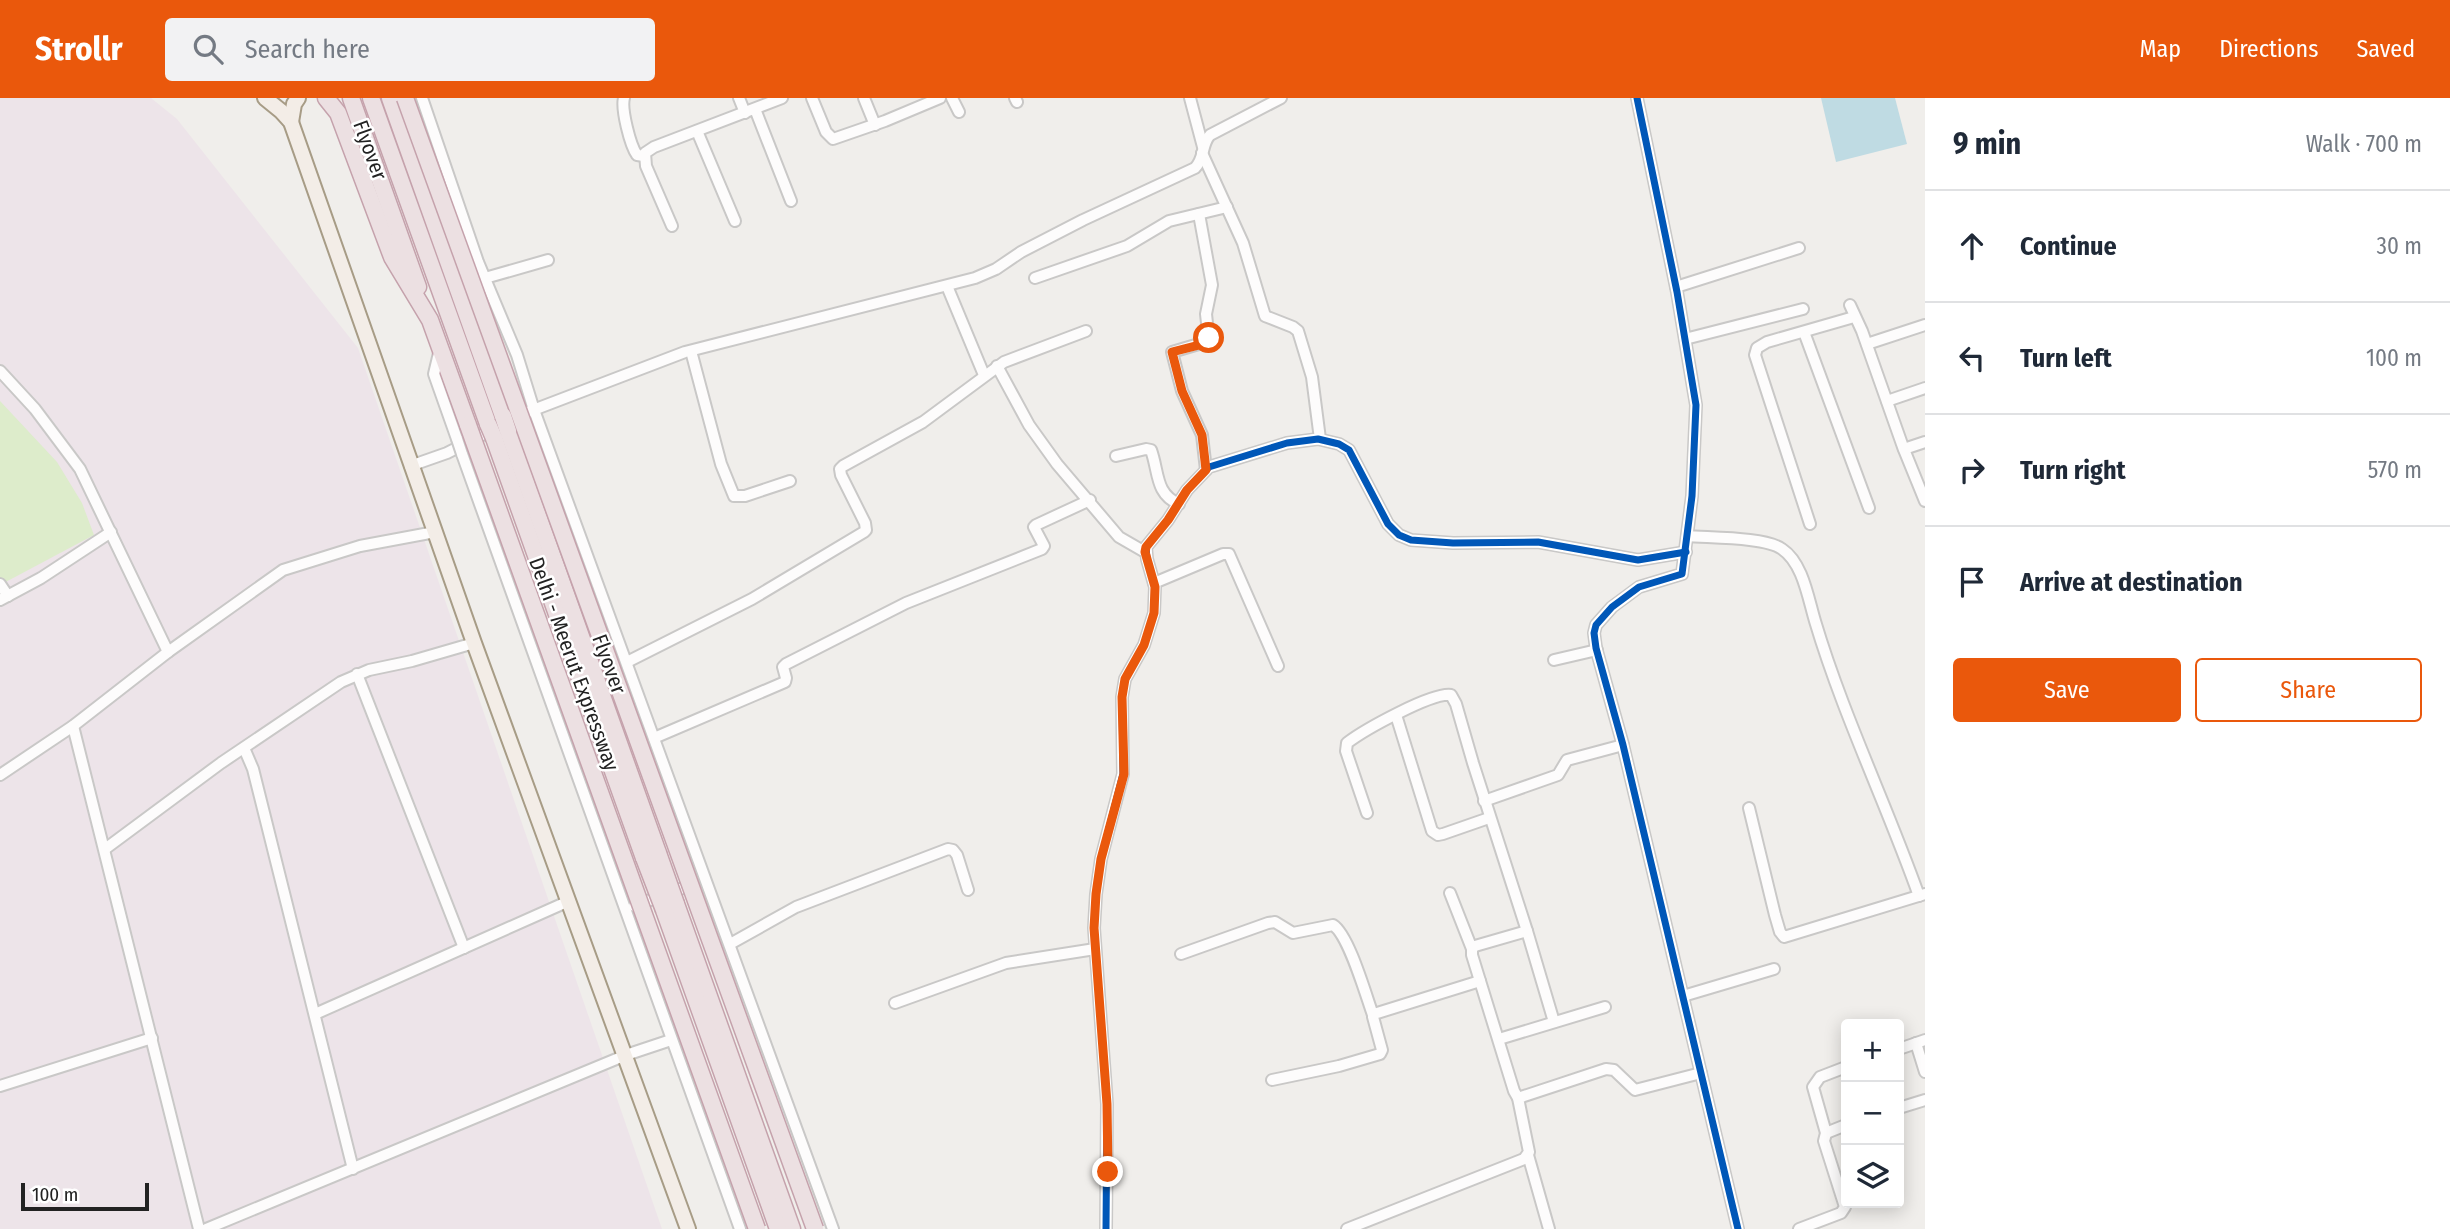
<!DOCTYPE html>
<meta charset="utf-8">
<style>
body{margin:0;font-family:"Fira Sans Condensed",sans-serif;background:#f2f2f3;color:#1f2937}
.controls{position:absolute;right:21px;bottom:21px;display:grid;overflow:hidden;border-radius:7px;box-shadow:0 4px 18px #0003}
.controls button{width:63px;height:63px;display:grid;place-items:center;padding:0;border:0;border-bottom:2px solid #e0e1e3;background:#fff;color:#1f2937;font:35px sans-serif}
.scale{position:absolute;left:21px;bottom:18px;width:128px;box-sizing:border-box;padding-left:7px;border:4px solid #222;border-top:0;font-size:19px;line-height:24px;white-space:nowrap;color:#222;-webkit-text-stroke:5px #fff;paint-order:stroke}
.stop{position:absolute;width:21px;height:21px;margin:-16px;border:5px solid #ea580c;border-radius:50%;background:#fff}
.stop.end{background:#ea580c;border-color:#fff;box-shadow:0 2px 7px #0008}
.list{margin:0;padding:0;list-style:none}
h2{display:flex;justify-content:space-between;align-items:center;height:91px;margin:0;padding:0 28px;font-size:30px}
h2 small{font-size:23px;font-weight:400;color:#747a83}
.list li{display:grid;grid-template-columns:46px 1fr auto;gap:21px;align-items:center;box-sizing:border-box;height:112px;padding:0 28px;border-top:2px solid #e0e1e3}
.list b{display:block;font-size:26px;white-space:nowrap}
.list em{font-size:23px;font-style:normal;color:#747a83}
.actions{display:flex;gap:14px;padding:21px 28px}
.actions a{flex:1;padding:16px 0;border:2px solid #ea580c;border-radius:7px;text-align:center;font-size:24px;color:#ea580c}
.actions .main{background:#ea580c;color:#fff}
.icon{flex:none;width:38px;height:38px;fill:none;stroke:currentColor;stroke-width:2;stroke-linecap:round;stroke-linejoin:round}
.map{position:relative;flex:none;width:1925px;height:1131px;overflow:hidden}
header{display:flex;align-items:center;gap:42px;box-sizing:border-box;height:98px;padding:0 35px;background:#ea580c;color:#fff}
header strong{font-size:33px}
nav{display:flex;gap:38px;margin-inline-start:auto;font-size:24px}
.search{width:490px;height:63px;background:#f2f2f3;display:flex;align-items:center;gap:18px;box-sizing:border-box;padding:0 24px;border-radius:7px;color:#747a83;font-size:26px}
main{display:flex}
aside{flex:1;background:#fff}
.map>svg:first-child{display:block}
.industrial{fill:#ede4e9}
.grass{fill:#ddeccb}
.water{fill:#bfdbe3}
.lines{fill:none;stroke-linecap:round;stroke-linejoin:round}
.minor-casing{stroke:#c9c8c7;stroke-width:14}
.major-casing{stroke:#a79c86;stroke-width:18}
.highway-casing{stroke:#c5a2ac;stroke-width:19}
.minor{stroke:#fdfcfc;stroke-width:10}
.major{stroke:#f3ede7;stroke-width:14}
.highway{stroke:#ece0e2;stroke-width:16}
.minor-bridge-casing{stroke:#c9c8c7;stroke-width:14;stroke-linecap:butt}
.highway-bridge-casing{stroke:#c5a2ac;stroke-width:19;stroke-linecap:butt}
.minor-bridge{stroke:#fdfcfc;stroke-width:10}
.highway-bridge{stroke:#ece0e2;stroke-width:16}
.cycleway-casing{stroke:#fff;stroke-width:11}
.cycleway{stroke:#0057b8;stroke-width:7}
.route{stroke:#ea580c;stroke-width:9}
.labels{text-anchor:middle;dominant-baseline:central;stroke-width:5;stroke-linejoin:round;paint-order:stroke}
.street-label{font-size:21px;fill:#222;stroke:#fff}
</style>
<header>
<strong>Strollr</strong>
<div class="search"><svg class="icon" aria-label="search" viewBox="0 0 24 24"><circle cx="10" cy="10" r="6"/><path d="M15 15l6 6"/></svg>Search here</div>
<nav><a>Map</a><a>Directions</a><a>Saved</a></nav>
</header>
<main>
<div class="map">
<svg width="1925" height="1131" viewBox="0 0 1925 1131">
<rect width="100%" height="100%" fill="#f0eeeb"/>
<!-- industrial -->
<path class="industrial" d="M0 0H151L177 21 358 250 662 1131H0Z"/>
<!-- grass -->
<path class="grass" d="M0 303 57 364 82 405 94 437 0 487Z"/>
<!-- water -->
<path class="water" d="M1821 0H1895L1907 46 1836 64Z"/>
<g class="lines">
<defs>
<g id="minor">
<path d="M422 0 478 164 517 257 534 312 833 1131"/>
<path d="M624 0C621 11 630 47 637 57L644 58"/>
<path d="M739 0 745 15"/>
<path d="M812 0 826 34 833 41 885 23 940 0"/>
<path d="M864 0 875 27"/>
<path d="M952 0 959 14"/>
<path d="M1015 0 1017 4"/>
<path d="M1190 0 1203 49"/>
<path d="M1637 0 1677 194 1696 307 1692 398 1682 476 1639 489 1612 509 1596 527 1594 535 1596 550 1623 647 1738 1131"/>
<path d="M755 11 791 103"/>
<path d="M697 33 735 123"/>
<path d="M1202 55 1243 145 1265 218 1293 229 1298 233 1312 279 1320 341"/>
<path d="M1199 116 1212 187 1206 216 1209 243 1172 254 1182 293 1202 337 1206 372"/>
<path d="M672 128 646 68 645 55 654 49 782 0"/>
<path d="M485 180 548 162"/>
<path d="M1035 180 1127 148 1169 123 1227 109"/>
<path d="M947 188 984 277"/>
<path d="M1676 189 1799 150"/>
<path d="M1850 207 1862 233 1903 349 1925 403"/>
<path d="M1804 234 1869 410"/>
<path d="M1685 241 1803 211"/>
<path d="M1867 246 1925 227"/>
<path d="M440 251 434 276 457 341"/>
<path d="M691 253 721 366 734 398H745L790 383"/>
<path d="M997 268 1029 327 1057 366 1119 439 1145 454"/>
<path d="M0 273 35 311 80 371 168 554"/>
<path d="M1887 303 1925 290"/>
<path d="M528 314 685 254 975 180 996 171 1021 154 1083 122 1195 70C1205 60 1201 47 1210 37L1281 0"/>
<path d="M1904 351 1925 344"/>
<path d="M462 356 740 1131"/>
<path d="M1116 358 1146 351 1151 352C1159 374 1155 396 1179 406"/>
<path d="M410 368 447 355 494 331"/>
<path d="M1810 426 1755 257 1757 250 1767 244 1854 219"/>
<path d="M1687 438C1709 440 1766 439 1782 451 1803 465 1808 500 1815 523 1843 617 1886 705 1919 798"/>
<path d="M1154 485 1223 456H1229L1278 568"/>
<path d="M0 486 8 498"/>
<path d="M0 502 41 480 111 434"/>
<path d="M1554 562 1597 552"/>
<path d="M627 564 752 501 864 434 866 432 865 425 841 377 840 371 843 368 923 324 1004 264 1086 233"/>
<path d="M357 576 464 850"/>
<path d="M1396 617 1432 733 1438 737 1443 736 1489 720"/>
<path d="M73 628 199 1131"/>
<path d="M654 640 785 584 786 580 783 569 786 566 906 505 1042 451 1044 448 1034 429 1036 427 1090 402"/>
<path d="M244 650 253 671 353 1071"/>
<path d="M0 677 73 628 168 554 283 472 360 448 435 434"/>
<path d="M1484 703 1558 677 1567 662 1623 647"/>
<path d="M1749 710 1775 817 1780 834 1784 839 1925 796"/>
<path d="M1367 715 1346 653 1347 645C1364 632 1432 594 1451 597L1456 606 1473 665 1527 833 1554 924"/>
<path d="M105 751 221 665 341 584 369 572 412 563 474 545"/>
<path d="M634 808 694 786"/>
<path d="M730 846 796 809 948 751 953 752 957 757 968 792"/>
<path d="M1472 851 1475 848 1527 833"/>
<path d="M1181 856 1268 825 1275 824 1293 835 1333 827C1349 837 1366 898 1373 917"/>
<path d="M1683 898 1774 871"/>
<path d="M895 905 1006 865 1095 851"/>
<path d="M315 916 569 803"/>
<path d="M1499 941 1605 909"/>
<path d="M1916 945 1925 974"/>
<path d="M1899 951 1925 942"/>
<path d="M1272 982 1339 968 1380 956 1382 952 1373 919 1374 916 1480 883"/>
<path d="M0 988 152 940"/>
<path d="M1518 1000 1606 971 1614 972 1635 992 1701 975"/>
<path d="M1899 1010 1925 1002"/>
<path d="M1826 1035 1846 1027"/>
<path d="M1528 1057 1549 1131"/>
<path d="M206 1131 626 957 671 942"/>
<path d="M1106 1131 1107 1006 1094 830 1096 796 1101 761 1123 676 1122 599 1125 581 1144 547 1154 515 1155 489 1147 461 1146 449 1168 422 1187 392 1209 369 1287 345 1318 341 1339 346 1349 352 1388 426 1399 437 1411 442 1453 445 1538 444 1638 462 1686 454"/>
<path d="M1347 1131 1524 1061 1529 1054 1518 1000 1514 993 1472 857V851L1450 795"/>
<path d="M1799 1131 1841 1115 1845 1109 1824 1043 1826 1035 1813 989 1820 979 1846 969"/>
</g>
<g id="major">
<path d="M265 0 281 13 291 24 474 545 688 1131"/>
<path d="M291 24 294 6 298 0"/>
</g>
<g id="highway">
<path d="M326 0 338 15 392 159 430 222 468 327"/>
<path d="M351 0 418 189"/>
<path d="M371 0 488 326"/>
<path d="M390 0 503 318"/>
<path d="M508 333 658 755"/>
<path d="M494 340 644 760"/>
<path d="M676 806 792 1131"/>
<path d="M664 812 778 1131"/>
</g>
</defs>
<!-- minor casing -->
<use href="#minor" class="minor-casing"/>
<!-- major casing -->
<use href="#major" class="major-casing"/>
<!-- highway casing -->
<use href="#highway" class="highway-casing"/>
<!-- minor -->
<use href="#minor" class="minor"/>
<!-- major -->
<use href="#major" class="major"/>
<!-- highway -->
<use href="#highway" class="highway"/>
<defs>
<path id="minor-bridge" d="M457 341 462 356"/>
<g id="highway-bridge">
<path d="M405 0 815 1131"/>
<path d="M503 318 508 333"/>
<path d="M488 326 494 340"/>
<path d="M468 327 757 1131"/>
<path d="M658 755 676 806"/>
<path d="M644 760 664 812"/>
</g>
</defs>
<!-- minor-bridge casing -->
<use href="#minor-bridge" class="minor-bridge-casing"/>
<!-- highway-bridge casing -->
<use href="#highway-bridge" class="highway-bridge-casing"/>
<!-- minor-bridge -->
<use href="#minor-bridge" class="minor-bridge"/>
<!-- highway-bridge -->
<use href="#highway-bridge" class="highway-bridge"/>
<defs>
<g id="cycleway">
<path d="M1637 0 1677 194 1696 307 1692 398 1682 476 1639 489 1612 509 1596 527 1594 535 1596 550 1623 647 1738 1131"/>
<path d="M1106 1131 1107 1006 1094 830 1096 796 1101 761 1123 676 1122 599 1125 581 1144 547 1154 515 1155 489 1147 461 1146 449 1168 422 1187 392 1209 369 1287 345 1318 341 1339 346 1349 352 1388 426 1399 437 1411 442 1453 445 1538 444 1638 462 1686 454"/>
</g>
</defs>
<!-- cycleway casing -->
<use href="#cycleway" class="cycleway-casing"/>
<!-- cycleway -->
<use href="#cycleway" class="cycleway"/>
</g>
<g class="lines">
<!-- route -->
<path class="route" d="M1108 1074 1107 1006 1094 830 1096 796 1101 761 1124 676 1122 599 1125 581 1144 547 1154 515 1155 489 1145 454 1146 449 1168 422 1187 392 1206 372 1202 337 1182 293 1172 254 1207 245 1209 240"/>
</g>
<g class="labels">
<!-- street labels -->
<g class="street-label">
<text transform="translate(370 52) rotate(70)">Flyover</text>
<text transform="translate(574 566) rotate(70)">Delhi - Meerut Expressway</text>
<text transform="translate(609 566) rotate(70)">Flyover</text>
</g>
</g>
</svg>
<div class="controls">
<button>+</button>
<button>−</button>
<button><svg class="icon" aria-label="layers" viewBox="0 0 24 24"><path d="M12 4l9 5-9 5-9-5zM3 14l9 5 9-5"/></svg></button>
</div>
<div class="scale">100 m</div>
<div class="stop" style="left:1209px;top:240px"></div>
<div class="stop end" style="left:1108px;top:1074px"></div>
</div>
<aside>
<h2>9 min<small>Walk · 700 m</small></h2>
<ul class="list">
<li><svg class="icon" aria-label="ahead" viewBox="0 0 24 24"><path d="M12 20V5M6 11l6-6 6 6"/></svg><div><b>Continue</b></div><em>30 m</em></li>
<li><svg class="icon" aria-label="left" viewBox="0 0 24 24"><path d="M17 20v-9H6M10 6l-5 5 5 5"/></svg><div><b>Turn left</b></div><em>100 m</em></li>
<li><svg class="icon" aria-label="right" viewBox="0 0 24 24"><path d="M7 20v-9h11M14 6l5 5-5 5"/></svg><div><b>Turn right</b></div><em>570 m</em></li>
<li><svg class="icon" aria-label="arrive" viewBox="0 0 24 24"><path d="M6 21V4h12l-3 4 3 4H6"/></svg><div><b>Arrive at destination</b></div></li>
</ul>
<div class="actions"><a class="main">Save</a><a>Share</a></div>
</aside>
</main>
